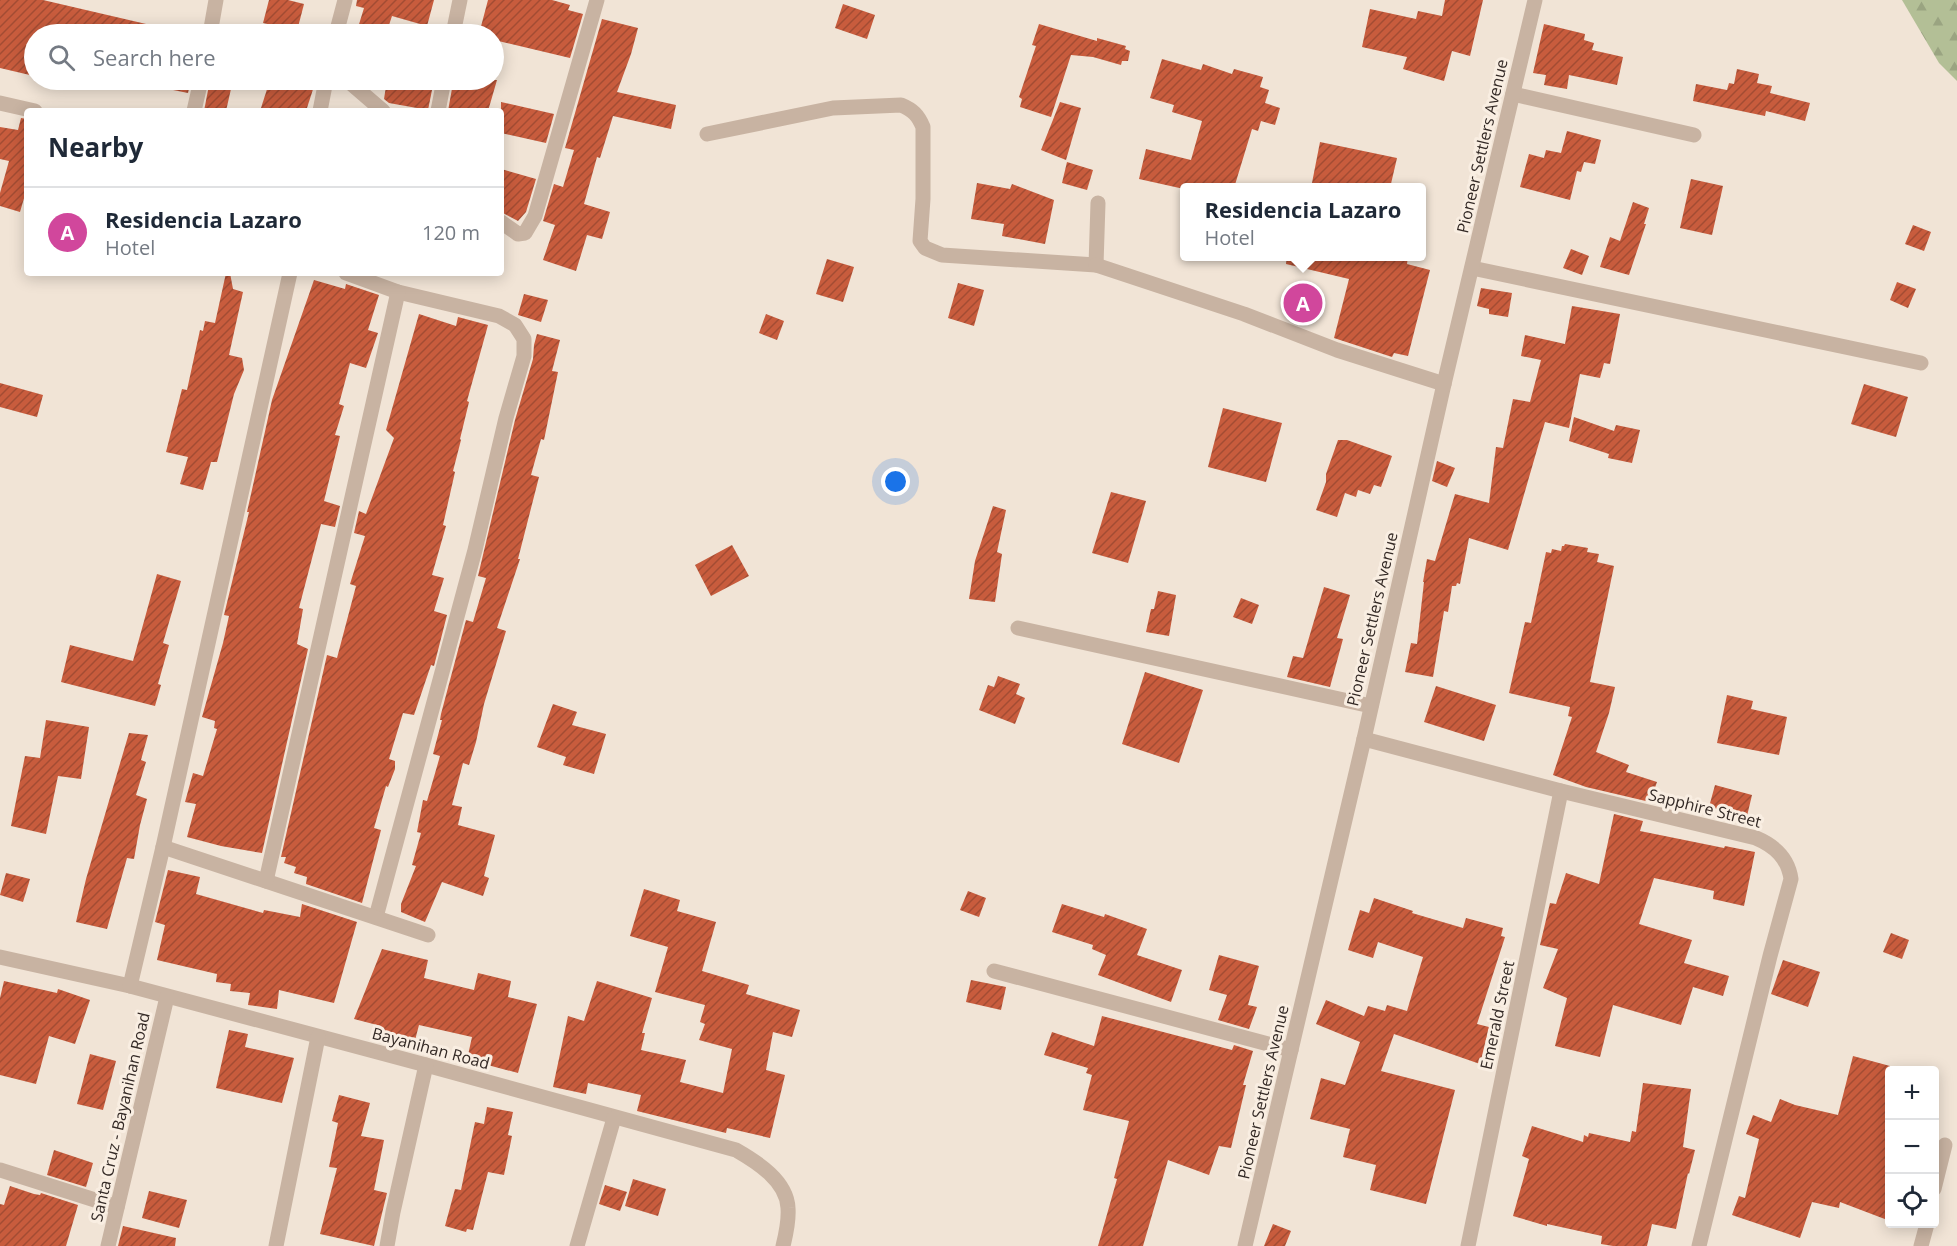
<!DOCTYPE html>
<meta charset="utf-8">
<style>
body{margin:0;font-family:"Open Sans",sans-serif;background:#f2f2f3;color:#1f2937}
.controls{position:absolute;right:18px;bottom:18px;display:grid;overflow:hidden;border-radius:6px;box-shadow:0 3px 15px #0003}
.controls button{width:54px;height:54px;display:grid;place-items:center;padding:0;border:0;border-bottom:2px solid #e0e1e3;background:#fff;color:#1f2937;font:30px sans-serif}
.you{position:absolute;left:896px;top:482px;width:21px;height:21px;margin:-15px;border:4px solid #fff;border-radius:50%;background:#1a73e8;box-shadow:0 0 0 9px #1a73e833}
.badge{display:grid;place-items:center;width:39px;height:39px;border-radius:50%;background:#111827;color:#fff;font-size:20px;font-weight:700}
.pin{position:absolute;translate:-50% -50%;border:3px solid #fff;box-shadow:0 2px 6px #0006}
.popup{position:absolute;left:1180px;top:183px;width:246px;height:78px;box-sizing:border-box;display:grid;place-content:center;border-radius:6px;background:#fff;filter:drop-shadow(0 2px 4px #0005);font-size:20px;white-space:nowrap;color:#747a83}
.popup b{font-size:22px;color:#1f2937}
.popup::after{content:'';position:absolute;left:50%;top:100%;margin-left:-12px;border:12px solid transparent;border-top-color:#fff}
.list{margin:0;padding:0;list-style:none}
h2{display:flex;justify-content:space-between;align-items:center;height:78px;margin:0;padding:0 24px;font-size:26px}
h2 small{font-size:20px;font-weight:400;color:#747a83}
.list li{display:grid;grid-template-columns:39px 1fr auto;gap:18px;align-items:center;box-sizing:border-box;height:90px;padding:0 24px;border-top:2px solid #e0e1e3}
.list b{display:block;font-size:22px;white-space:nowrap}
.list p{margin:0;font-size:20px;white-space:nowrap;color:#747a83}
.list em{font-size:20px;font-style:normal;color:#747a83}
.icon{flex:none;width:33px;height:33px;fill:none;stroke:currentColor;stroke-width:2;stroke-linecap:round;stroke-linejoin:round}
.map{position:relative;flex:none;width:1957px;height:1246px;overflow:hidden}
.search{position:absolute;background:#fff;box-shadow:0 3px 15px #0003;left:24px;top:24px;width:480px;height:66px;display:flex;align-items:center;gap:15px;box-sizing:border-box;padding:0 21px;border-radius:33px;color:#747a83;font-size:22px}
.panel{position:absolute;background:#fff;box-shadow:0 3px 15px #0003;left:24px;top:108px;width:480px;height:168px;border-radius:6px}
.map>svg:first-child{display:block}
.forest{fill:url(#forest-firs)}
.building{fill:url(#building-hatch)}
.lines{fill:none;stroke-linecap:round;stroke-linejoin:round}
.minor{stroke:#c8b3a2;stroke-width:15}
.labels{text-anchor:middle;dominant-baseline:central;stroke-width:6;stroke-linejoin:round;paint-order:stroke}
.street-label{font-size:16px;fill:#332925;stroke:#f9eee2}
</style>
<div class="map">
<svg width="1957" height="1246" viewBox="0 0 1957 1246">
<defs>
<pattern id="forest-firs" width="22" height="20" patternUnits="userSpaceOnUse" patternTransform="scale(1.5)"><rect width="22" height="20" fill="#b3bf96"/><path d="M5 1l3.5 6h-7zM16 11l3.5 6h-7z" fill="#9aa481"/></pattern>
<pattern id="building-hatch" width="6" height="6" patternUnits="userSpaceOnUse" patternTransform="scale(1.5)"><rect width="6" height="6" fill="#c85c3d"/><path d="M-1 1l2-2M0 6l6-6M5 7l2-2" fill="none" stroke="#a34c33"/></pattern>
</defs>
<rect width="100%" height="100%" fill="#f1e4d6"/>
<!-- forest -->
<path class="forest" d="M1902 0H1957V81L1939 63Z"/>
<!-- building -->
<g class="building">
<path d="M0 0H43L159 27 158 34H34V76L0 68Z"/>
<path d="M269 0H288L304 4 297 31 263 23Z"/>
<path d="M357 0H434L427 26 392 16 386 34H356L364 8 356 6Z"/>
<path d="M488 0H552L570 5 568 10 583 14 570 58 494 40V34H479Z"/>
<path d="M1445 0H1483L1470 56 1452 51 1444 81 1403 69 1407 57 1362 47 1370 9 1416 19 1418 11 1442 16Z"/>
<path d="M843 4 875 15 867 39 835 28Z"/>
<path d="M602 19 638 28 631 54 617 92 676 105 671 129 613 116 600 158 597 157 584 204 610 212 602 239 587 235 576 271 543 260 555 225 543 221 554 184 563 187 574 150 565 148Z"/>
<path d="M1039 24 1097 41V38L1126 46 1125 49 1130 51 1128 61H1122L1121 65 1093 57 1071 55 1051 117 1020 107 1022 99 1019 97 1036 46 1032 45Z"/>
<path d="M1544 24 1585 34 1584 40 1594 43 1592 50 1623 57 1617 85 1569 75 1567 89 1544 85 1546 75 1533 73Z"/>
<path d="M1162 59 1201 70 1203 64 1232 74 1234 69 1263 77 1260 87 1269 90 1265 103 1280 108 1275 125 1261 121 1258 131 1252 129 1234 188H1185L1184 189 1139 179 1146 149 1191 160 1202 121 1172 112 1174 105 1150 98Z"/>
<path d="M1737 69 1759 74 1757 83 1772 86 1770 93 1810 103 1805 121 1766 111 1765 116 1693 101 1696 84 1727 90 1729 83 1734 84Z"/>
<path d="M169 80H191L188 93 168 89Z"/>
<path d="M210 80H233L226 111H204Z"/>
<path d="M270 80H316L306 111H260Z"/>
<path d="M387 80H434L428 110 389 103 384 99Z"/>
<path d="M471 80H497L488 111H448L453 83 469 88Z"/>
<path d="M501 102 554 114 546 143 501 133Z"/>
<path d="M1060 102 1081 108 1066 160 1041 150Z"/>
<path d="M21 118 27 119V188L20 212 0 206V193L9 161 0 159V127L18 130Z"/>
<path d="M1567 131 1601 140 1595 164 1584 162 1581 172 1577 171 1570 200 1520 187 1529 154 1544 158 1546 150 1561 153Z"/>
<path d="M1320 142 1397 158 1390 188H1311Z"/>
<path d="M1067 162 1093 170 1087 190 1062 183Z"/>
<path d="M501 169 536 179 526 212 518 221 501 212Z"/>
<path d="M1691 179 1723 186 1712 235 1680 228Z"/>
<path d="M977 183 1010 189 1012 184 1054 200 1045 244 1002 236 1004 224 971 219Z"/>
<path d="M1633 202 1649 208 1644 224H1646L1629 275 1600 267 1610 237 1620 241Z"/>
<path d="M1913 225 1931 232 1924 251 1905 244Z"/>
<path d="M1571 249 1589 256 1582 275 1563 268Z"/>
<path d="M1287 256H1408L1407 264 1430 270 1408 356 1394 353 1392 357 1334 338 1349 279 1286 264Z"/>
<path d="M827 259 854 267 843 302 816 294Z"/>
<path d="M226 273H230L233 289 243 292 229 355 242 358 244 370 234 394 217 462H211L203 490 180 484 188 457 166 452 182 389 187 390 200 330 203 331 205 321 215 323Z"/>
<path d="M314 280 345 289 346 284 379 295 368 330 378 333 366 368 350 363 339 404 344 406 335 435 340 436 324 501 340 506 335 527 321 524 299 608 303 609 297 644 308 649 262 853 221 846 187 837 196 804 185 802 193 773 203 776 217 729 214 728 215 721 202 717 223 643 229 616 224 615 249 512H247L272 400Z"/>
<path d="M1897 282 1916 289 1908 308 1890 300Z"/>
<path d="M958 283 984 290 974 326 948 318Z"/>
<path d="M1481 288 1512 293 1508 317 1489 314V309L1477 306Z"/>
<path d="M524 294 548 300 541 322 518 315Z"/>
<path d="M1572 306 1620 314 1610 364 1604 363 1600 378 1580 374 1569 428 1545 422 1508 550 1469 538 1460 584 1457 583 1456 586H1452L1448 612 1444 611 1433 677 1405 672 1411 643 1417 644 1424 582H1423L1427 559 1435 561 1455 494 1489 503 1496 447 1503 448 1513 399 1530 402 1541 360 1521 356 1525 335 1565 344Z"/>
<path d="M419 314 456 326 458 317 488 325 467 401 469 402 460 439 461 440 453 471 455 472 443 525 446 526 432 575 444 578 434 611 447 615 434 666 431 665 414 715 403 713 389 759 395 761V769L388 787 386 786 374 828 381 830 362 903 306 884 307 877 294 873 296 867 284 863 286 857H281L327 655 337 658 356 586 350 584 365 536 354 533 359 511 366 514 394 438 386 430Z"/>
<path d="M766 314 784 321 777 340 759 333Z"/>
<path d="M537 334 560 340 552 371 558 372 544 440 541 439 531 475 539 477 518 559H520L497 628 506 631 484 704 476 742 469 765 463 763 452 805 462 807 458 825 495 835 484 876 489 878 483 896 442 882 425 922 401 912V904L416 866 412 865 421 833 417 832 423 800 427 801 440 756 433 754 442 720H440L441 714 466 620 473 622 486 578 478 576 515 420 533 359 534 345Z"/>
<path d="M0 383 43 395 37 417 0 407Z"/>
<path d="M1864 384 1908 397 1896 437 1851 424Z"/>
<path d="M1223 408 1282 423 1266 482 1208 467Z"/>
<path d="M1574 417 1614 431 1616 425 1640 430 1632 463 1608 458 1609 454 1569 441Z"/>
<path d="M1338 440H1347L1392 456 1381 487 1374 485 1370 494 1358 490 1356 497 1345 493 1337 517 1316 510 1326 482V474Z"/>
<path d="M1437 461 1455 468 1447 487 1432 481Z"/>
<path d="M1111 492 1146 501 1128 563 1092 553Z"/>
<path d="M993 506 1006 510 997 552 1002 554 995 602 969 599 975 561Z"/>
<path d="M1565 544 1588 548 1587 552 1599 554 1597 562 1614 566 1590 682 1615 687 1609 713 1596 752 1629 765 1626 772 1657 782 1650 802 1586 787 1553 775 1572 717 1568 716 1570 707 1509 693 1525 622 1531 623 1546 552 1551 553 1552 549 1561 551 1562 546H1564Z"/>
<path d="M732 545 749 576 711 596 695 565Z"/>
<path d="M157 574 181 581 163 643 169 645 158 684 161 685 155 706 61 682 70 645 133 661Z"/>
<path d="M1324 587 1350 595 1337 638 1343 639 1330 687 1287 677 1293 656 1303 658Z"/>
<path d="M1158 591 1176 595 1169 636 1146 632 1151 609H1154Z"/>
<path d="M1241 598 1259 605 1252 624 1233 617Z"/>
<path d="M1145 672 1203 690 1179 763 1122 744Z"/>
<path d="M998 676 1020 684 1016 694 1025 698 1015 724 979 710 988 685 994 687Z"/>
<path d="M1436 686 1496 705 1484 741 1424 722Z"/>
<path d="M1727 695 1753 701 1751 709 1787 717 1779 755 1717 743Z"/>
<path d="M553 704 577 712 572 725 606 734 594 774 563 765 566 757 537 747Z"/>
<path d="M46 720 89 727 81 779 58 776 46 834 11 826 25 756 40 758Z"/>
<path d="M129 733 148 735 141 760 146 762 136 795 147 799 140 825 134 859 127 858 107 929 76 922 86 879Z"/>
<path d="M1715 785 1752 795 1747 816 1709 807Z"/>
<path d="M1614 814 1643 821 1640 831 1724 848 1725 846 1755 852 1744 906 1713 899 1714 891 1654 878 1639 924 1692 940 1684 963 1729 976 1723 996 1693 987 1681 1025 1613 1005 1600 1057 1555 1046 1567 998 1543 988 1558 949 1540 945 1550 903 1556 904 1566 873 1599 884Z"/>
<path d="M168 870 200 877 196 894 263 913 264 910 300 917 302 904 357 922 334 1003 279 990 277 1009 248 1005 250 993 230 991 231 984 216 982 217 974 157 960 165 925 155 922Z"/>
<path d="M6 873 30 879 23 902 0 895Z"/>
<path d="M644 889 680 900 677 911 716 922 702 971 749 985 746 994 800 1010 792 1037 773 1032 766 1070 785 1075 770 1138 727 1128 726 1133 637 1111 641 1095 588 1083 586 1094 553 1087 568 1016 584 1021 597 981 652 998 642 1033H645L641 1050 686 1060 680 1082 723 1093 732 1049 699 1040 705 1024 700 1022 705 1005 655 992 668 947 630 936Z"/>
<path d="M968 891 986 898 979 917 960 910Z"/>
<path d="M1374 898 1413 911 1412 913 1463 928 1466 918 1503 928 1501 936 1505 937 1477 1024 1489 1027 1480 1064 1394 1034 1381 1071 1455 1090 1426 1204 1370 1190 1376 1165 1343 1157 1350 1129 1310 1119 1321 1078 1345 1085 1360 1042 1316 1024 1326 1000 1364 1016 1368 1006 1385 1011 1387 1005 1407 1011 1423 957 1378 942 1373 958 1348 950 1360 910 1369 913Z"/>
<path d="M1062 904 1104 917 1105 914 1147 929 1137 955 1182 970 1171 1002 1098 975 1106 955 1092 949 1093 945 1052 932Z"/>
<path d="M1891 933 1909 940 1902 959 1883 952Z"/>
<path d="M382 949 428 960 424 978 474 990 478 973 511 981 508 997 537 1004 518 1073 484 1064 485 1059 468 1055 472 1037 419 1025 414 1044 379 1035 381 1026 354 1019Z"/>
<path d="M1219 955 1259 966 1248 1005 1257 1007 1249 1029 1218 1020 1227 995 1209 990Z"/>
<path d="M1783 960 1820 972 1808 1007 1771 994Z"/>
<path d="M971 980 1006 987 1001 1010 966 1002Z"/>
<path d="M4 981 57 993 58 989 90 1000 75 1044 49 1036 36 1084 0 1075V998Z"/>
<path d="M1102 1016 1232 1050 1234 1045 1253 1051 1243 1085H1246L1231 1148 1219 1146 1209 1175 1168 1160 1143 1246H1098L1117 1179 1114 1178 1129 1121 1083 1110 1092 1075 1086 1073 1088 1068 1044 1055 1052 1032 1094 1046Z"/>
<path d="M229 1030 248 1034 245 1047 294 1058 282 1103 216 1088Z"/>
<path d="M90 1054 116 1061 103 1110 77 1104Z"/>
<path d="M1853 1056 1890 1066V1221L1840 1202 1839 1208 1812 1202 1800 1238 1732 1215 1739 1196 1745 1198 1759 1139 1746 1134 1753 1115 1771 1122 1780 1099 1795 1105 1838 1115Z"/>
<path d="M1643 1083 1691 1089 1683 1147 1695 1150 1689 1174 1688 1173 1676 1229 1652 1224 1647 1246H1613L1601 1244 1602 1236 1547 1224V1226L1513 1216 1529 1159 1522 1156 1532 1126 1583 1142 1584 1135 1588 1137 1589 1133 1630 1142 1632 1131 1636 1132Z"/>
<path d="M339 1095 370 1103 361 1136 384 1140 374 1190 387 1193 374 1246 320 1234 337 1168 329 1167 338 1123 332 1121Z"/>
<path d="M487 1107 513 1112 508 1135 512 1136 504 1175 488 1172 473 1230 467 1229 466 1232 445 1226 455 1189 461 1190 475 1122 484 1124Z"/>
<path d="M54 1150 93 1163 86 1187 47 1175Z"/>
<path d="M633 1179 666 1189 658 1216 625 1206Z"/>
<path d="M605 1185 627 1192 620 1211 599 1204Z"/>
<path d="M10 1186 34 1194 40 1195 41 1193 78 1205 66 1246H0V1204L4 1205Z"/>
<path d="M149 1191 187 1200 179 1228 142 1218Z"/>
<path d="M1273 1224 1291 1231 1285 1246H1264Z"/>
<path d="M123 1226 176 1238 175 1246H118Z"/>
</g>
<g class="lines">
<!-- minor -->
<g class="minor">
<path d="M210 34 216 0"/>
<path d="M336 34 345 0"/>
<path d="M453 34 460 0"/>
<path d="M347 80 383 111"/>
<path d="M1513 94 1694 135"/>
<path d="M0 103 35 111"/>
<path d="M194 111 201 80"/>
<path d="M320 111 326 80"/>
<path d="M438 111 444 80"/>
<path d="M707 134 833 108 901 105C913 110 918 115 923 127V199L920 241 925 248 942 255 1096 265 1098 203"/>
<path d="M501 222 518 234 525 233 535 216 597 0"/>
<path d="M1096 265 1244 314 1337 350 1444 384"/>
<path d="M1472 268 1921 363"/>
<path d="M346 273 398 292 499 316 515 325 524 339V356L506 418 475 550 376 917"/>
<path d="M1018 628 1371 706"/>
<path d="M1364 739 1561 791 1756 838C1775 846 1788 858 1791 879L1770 956 1699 1246"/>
<path d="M163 847 428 935"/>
<path d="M266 881 398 292"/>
<path d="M0 957 130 986 426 1065 736 1150C757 1162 787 1181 788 1208 789 1221 786 1234 783 1246"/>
<path d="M994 971 1291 1050"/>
<path d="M130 986 163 847 290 273"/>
<path d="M0 1170 117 1207"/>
<path d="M1934 1189 1945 1145"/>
<path d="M108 1246 167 997"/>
<path d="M276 1246 318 1037"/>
<path d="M387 1246 393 1212 426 1065"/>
<path d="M577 1246 614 1118"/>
<path d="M1245 1246 1364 739 1444 384 1535 0"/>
<path d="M1468 1246 1561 791"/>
<path d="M1921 1246 1927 1224"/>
</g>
</g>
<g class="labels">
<!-- street labels -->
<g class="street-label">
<text transform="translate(1482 146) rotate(-77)">Pioneer Settlers Avenue</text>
<text transform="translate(1372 619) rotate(-77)">Pioneer Settlers Avenue</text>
<text transform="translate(1705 808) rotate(14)">Sapphire Street</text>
<text transform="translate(1497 1015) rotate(-78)">Emerald Street</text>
<text transform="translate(431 1048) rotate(15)">Bayanihan Road</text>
<text transform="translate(1263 1092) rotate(-77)">Pioneer Settlers Avenue</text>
<text transform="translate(120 1117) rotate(-77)">Santa Cruz - Bayanihan Road</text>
</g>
</g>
</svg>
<div class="controls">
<button>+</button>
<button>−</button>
<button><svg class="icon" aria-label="locate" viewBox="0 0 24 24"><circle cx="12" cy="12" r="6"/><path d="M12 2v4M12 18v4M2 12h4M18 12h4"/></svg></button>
</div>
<div class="you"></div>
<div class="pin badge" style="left:1303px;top:303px;background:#d1479c">A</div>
<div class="popup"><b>Residencia Lazaro</b>Hotel</div>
<div class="search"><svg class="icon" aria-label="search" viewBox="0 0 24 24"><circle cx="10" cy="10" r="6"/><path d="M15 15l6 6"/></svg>Search here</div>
<section class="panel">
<h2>Nearby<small></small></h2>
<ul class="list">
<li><span class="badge" style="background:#d1479c">A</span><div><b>Residencia Lazaro</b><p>Hotel</p></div><em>120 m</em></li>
</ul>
</section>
</div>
